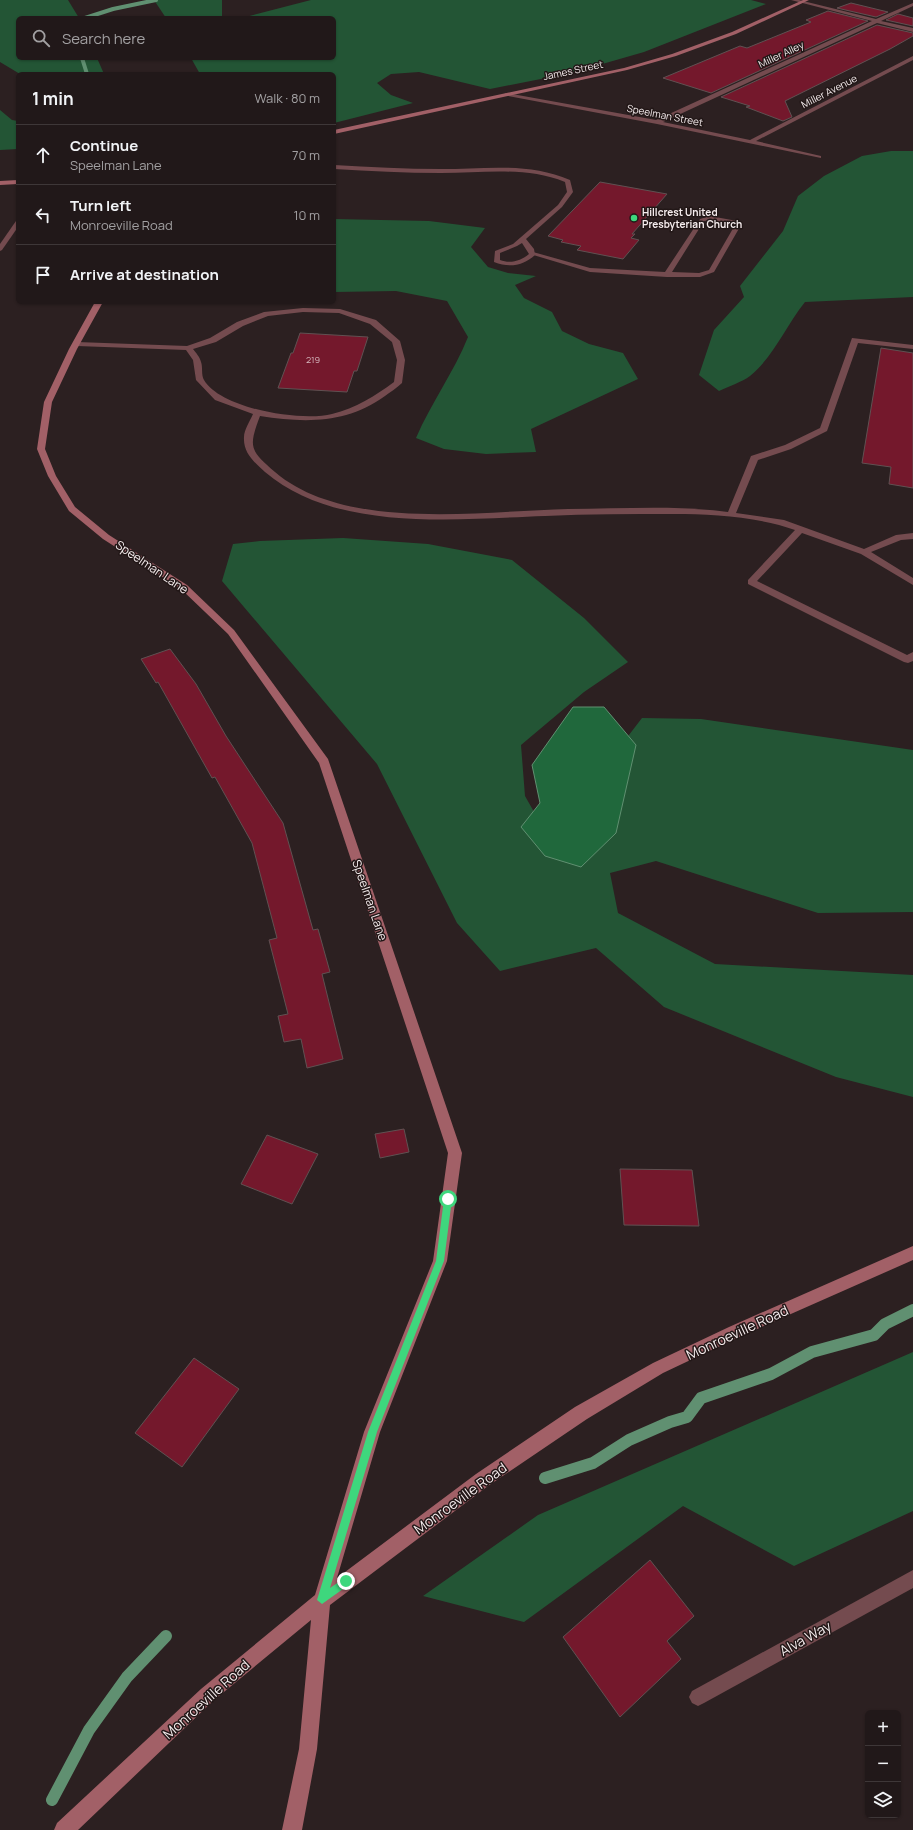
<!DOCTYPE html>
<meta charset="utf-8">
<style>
body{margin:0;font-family:Manrope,sans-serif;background:#2d2526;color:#f1f3f6}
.controls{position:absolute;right:12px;bottom:12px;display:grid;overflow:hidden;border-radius:6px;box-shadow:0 1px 3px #0004}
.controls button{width:36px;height:36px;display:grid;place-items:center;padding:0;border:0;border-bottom:1px solid #3e3738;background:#211819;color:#f1f3f6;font:20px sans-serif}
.stop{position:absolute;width:12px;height:12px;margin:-9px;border:3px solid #3ed77d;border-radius:50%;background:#fff}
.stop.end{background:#3ed77d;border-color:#fff;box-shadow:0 1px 4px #0008}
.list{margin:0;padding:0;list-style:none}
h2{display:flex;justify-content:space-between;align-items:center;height:52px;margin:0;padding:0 16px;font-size:17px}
h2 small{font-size:13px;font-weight:400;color:#a2a0a2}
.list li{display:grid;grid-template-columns:26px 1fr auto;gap:12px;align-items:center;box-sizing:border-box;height:60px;padding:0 16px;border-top:1px solid #3e3738}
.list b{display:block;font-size:15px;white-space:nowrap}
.list p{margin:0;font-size:13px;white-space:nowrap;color:#a2a0a2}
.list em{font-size:13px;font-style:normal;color:#a2a0a2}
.icon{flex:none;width:22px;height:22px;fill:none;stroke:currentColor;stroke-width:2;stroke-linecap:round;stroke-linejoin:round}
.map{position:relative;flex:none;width:913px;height:1830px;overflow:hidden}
.search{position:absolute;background:#211819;box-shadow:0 1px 3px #0004;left:16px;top:16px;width:320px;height:44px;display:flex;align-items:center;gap:10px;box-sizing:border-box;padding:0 14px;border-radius:6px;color:#a2a0a2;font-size:15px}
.panel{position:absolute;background:#211819;box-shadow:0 1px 3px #0004;left:16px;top:72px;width:320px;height:232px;border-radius:6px}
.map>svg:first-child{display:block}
.green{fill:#235535}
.water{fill:#20683c;stroke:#609071}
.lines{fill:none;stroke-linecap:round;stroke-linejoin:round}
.stream-far1{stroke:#609071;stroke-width:4}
.stream{stroke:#609071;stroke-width:12}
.building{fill:#74182c;stroke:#605152}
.lane{fill:#744b4f;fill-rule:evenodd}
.street{fill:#744b4f;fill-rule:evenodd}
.secondary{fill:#a26067;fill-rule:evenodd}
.route{fill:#3ed77d}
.poi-dot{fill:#3ed77d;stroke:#221717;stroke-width:1.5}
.labels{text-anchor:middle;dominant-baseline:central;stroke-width:3;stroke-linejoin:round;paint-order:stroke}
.far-number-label{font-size:9px;fill:#d5b7bd}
.far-street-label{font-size:10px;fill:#f5eced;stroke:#221717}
.far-poi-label{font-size:10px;font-weight:bold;fill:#f5eced;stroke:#221717;text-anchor:start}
.street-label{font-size:12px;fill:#f5eced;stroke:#221717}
.near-street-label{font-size:14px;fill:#f5eced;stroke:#221717}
</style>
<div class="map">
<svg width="913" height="1830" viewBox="0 0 913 1830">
<rect width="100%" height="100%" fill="#2c2021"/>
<!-- green -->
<g class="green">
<path d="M0 0H68L79 18H18V58H97L104 74H20L0 62Z"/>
<path d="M154 0H222V18H166Z"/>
<path d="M311 0H751L766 4 644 52 571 73 490 89 419 72 391 74 377 83 391 95 413 103 334 123V74H200L191 58H334V18H242Z"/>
<path d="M0 110 12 120 18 121V149L0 150Z"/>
<path d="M891 151H913V297L805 302C785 327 775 355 750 376 742 382 729 386 719 391L699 375 714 330 744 297 740 286 783 231 798 196 824 176 862 156Z"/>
<path d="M334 219 429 221 485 228 471 247 488 267 508 273 536 276 515 285 524 298 552 312 562 331 589 344 623 353 638 379 531 429 536 452 486 454 444 449 416 438C431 403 454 372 468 337L447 301 396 291 334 292Z"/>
<path d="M343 538 428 544 512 560 584 618 628 662 584 692 521 745 525 796 546 833 592 783 642 718 701 719 913 750V912L818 913 656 861 610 873 618 913 715 964 913 975V1097L836 1077 664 1007 596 948 500 971 457 923 377 764 222 581 233 544 260 541Z"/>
<path d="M913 1352V1511L794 1566 683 1506 524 1622 423 1596 538 1515Z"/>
</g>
<!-- water -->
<path class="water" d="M573 707H604L636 745 616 833 581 867 545 856 521 827 540 803 532 765Z"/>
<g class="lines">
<!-- stream-far1 -->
<g class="stream-far1">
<path d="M85 18 113 9 156 0"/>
<path d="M82 58 87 74"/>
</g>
<!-- stream -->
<g class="stream">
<path d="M545 1478 593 1463 629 1440 670 1422 687 1417 701 1398 771 1374 812 1352 874 1335 885 1324 913 1310"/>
<path d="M52 1800 89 1730 127 1677 166 1636"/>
</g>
</g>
<!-- building -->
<g class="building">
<path d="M851 3 888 12 876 17 837 8Z"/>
<path d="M828 11 868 21 711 93 663 78 740 46 747 48 811 22 806 20Z"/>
<path d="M898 14 913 18V26L886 20Z"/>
<path d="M877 25 913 33V36L890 49 785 101 792 117 783 121 746 107 750 106 721 97Z"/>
<path d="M600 182 667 194 632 234H635L631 238 639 240 623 259 577 250 581 246 561 242 563 240 548 236Z"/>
<path d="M300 333 368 337 357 371H354L347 392 278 388 291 353H293Z"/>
<path d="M881 348 913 353V488L889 484 891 467 862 463Z"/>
<path d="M170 649 196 684 226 736 283 823 313 930 318 929 330 972 322 974 343 1059 307 1068 301 1039 284 1042 278 1016 288 1014 269 940 277 938 252 843 215 777 212 778 158 682 156 683 141 659Z"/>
<path d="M404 1129 409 1152 380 1158 375 1134Z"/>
<path d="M267 1135 318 1154 292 1204 241 1184Z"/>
<path d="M620 1169 692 1170 699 1226 624 1225Z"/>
<path d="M194 1358 239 1389 182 1467 135 1433Z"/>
<path d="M650 1560 694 1616 667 1641 681 1659 620 1717 563 1637Z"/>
</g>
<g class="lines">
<!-- lane -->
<g class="lane">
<path d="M710 216 737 221 741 225 714 272 700 277H667L590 272 530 254 533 252 590 268 665 272 700 219ZM710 220 735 225 709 270 699 273 672 272 704 221Z"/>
<path d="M303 308 340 309 376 320 400 341 405 360 402 383C397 388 390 392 385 396 346 424 305 423 260 416 248 448 250 450 275 472 345 532 482 511 568 509 621 509 675 505 728 512L751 456 785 445 820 428 852 338 913 345V349L858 343 827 431 791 449 758 460 736 513 784 520 864 549 896 535 913 533V539L901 540 871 552 913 578V585L861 554 802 533 757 581 907 655 913 652V661L908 663 904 662 748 584V580L795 530C759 517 712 514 674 514 631 514 588 514 545 516 458 519 336 533 265 472 254 462 243 453 244 437 244 430 250 421 253 414L215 400 196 380 193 360 186 350 77 346 73 344 77 342 187 346 210 338 237 322 264 312ZM303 312 339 313 370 324 392 342 397 360 394 382C375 396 356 408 332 414 302 422 221 409 204 380 201 375 203 367 201 362 200 357 196 353 193 349L216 342 243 326 268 316Z"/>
</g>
<!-- street -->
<g class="street">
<path d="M791 0H799L876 19 913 3V6L881 21 913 28V32L877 23 663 122 750 140 913 56V60L756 141 821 156V158L657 124 503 95 506 93 656 120 872 21Z"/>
<path d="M334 165C370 167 405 169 441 169 485 169 528 162 570 180L573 192 562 207 526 239 534 249 535 255C523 266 509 268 494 262L495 251 513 244 558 205 567 192 565 182C525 166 483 173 441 173 405 173 370 171 334 169ZM522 243 529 254C521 261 510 264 500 260V253L517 246Z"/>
<path d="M18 220V227L2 250 0 251V244L16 221Z"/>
<path d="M913 1570V1588L704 1703 698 1706 692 1703 689 1697 692 1691Z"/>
</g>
<!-- secondary -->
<g class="secondary">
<path d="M803 0H809L736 34 676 56 627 70 334 134V130L624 68 672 54 732 32Z"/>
<path d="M18 180V184L0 185V181Z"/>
<path d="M95 302H103L77 349 52 402 45 449 56 476 75 507 109 535 187 585 234 630 328 759 462 1153 447 1261 380 1432 337 1578 476 1474 575 1407 653 1363 729 1327 913 1246V1260L739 1337 663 1373 587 1419 488 1486 330 1605 317 1749 302 1830H282L299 1749 311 1620 213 1701 78 1830H54L57 1823 201 1689 315 1595 364 1432 433 1261 448 1153 319 763 228 634 181 589 103 539 69 511 48 476 37 449 44 402 69 349Z"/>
</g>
</g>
<!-- route -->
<path class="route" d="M448 1196 452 1199 444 1261 377 1432 330 1588 346 1577 351 1581 350 1584 322 1604 317 1600 368 1432 436 1261 444 1199Z"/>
<!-- markers -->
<circle class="poi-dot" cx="634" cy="218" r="4"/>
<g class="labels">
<!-- far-number labels -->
<g class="far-number-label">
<text x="313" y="359">219</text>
</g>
<!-- far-street labels -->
<g class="far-street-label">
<text transform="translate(781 54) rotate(-25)">Miller Alley</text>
<text transform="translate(573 70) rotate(-12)">James Street</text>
<text transform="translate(829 91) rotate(-27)">Miller Avenue</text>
<text transform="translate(665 115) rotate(11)">Speelman Street</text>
</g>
<!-- far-poi labels -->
<g class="far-poi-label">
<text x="642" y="212">Hillcrest United<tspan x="642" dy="12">Presbyterian Church</tspan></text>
</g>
<!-- street labels -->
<g class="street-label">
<text transform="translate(152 567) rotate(34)">Speelman Lane</text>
<text transform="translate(370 900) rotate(71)">Speelman Lane</text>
</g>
<!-- near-street labels -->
<g class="near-street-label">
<text transform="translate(737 1332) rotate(-25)">Monroeville Road</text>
<text transform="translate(460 1498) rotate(-36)">Monroeville Road</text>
<text transform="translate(805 1638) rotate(-29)">Alva Way</text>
<text transform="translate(206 1699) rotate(-42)">Monroeville Road</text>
</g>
</g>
</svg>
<div class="controls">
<button>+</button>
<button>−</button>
<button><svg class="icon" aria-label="layers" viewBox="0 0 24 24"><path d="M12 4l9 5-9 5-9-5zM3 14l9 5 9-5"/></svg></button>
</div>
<div class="stop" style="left:448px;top:1199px"></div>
<div class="stop end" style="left:346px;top:1581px"></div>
<div class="search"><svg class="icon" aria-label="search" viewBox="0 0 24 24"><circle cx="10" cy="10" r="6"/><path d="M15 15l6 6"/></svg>Search here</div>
<section class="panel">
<h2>1 min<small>Walk · 80 m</small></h2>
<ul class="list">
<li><svg class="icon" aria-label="ahead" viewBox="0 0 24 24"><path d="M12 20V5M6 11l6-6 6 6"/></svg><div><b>Continue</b><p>Speelman Lane</p></div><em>70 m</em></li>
<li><svg class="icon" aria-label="left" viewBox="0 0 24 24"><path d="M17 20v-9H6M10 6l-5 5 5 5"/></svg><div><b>Turn left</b><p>Monroeville Road</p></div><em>10 m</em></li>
<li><svg class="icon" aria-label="arrive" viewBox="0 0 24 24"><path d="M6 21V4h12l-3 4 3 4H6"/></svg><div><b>Arrive at destination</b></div></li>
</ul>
</section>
</div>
